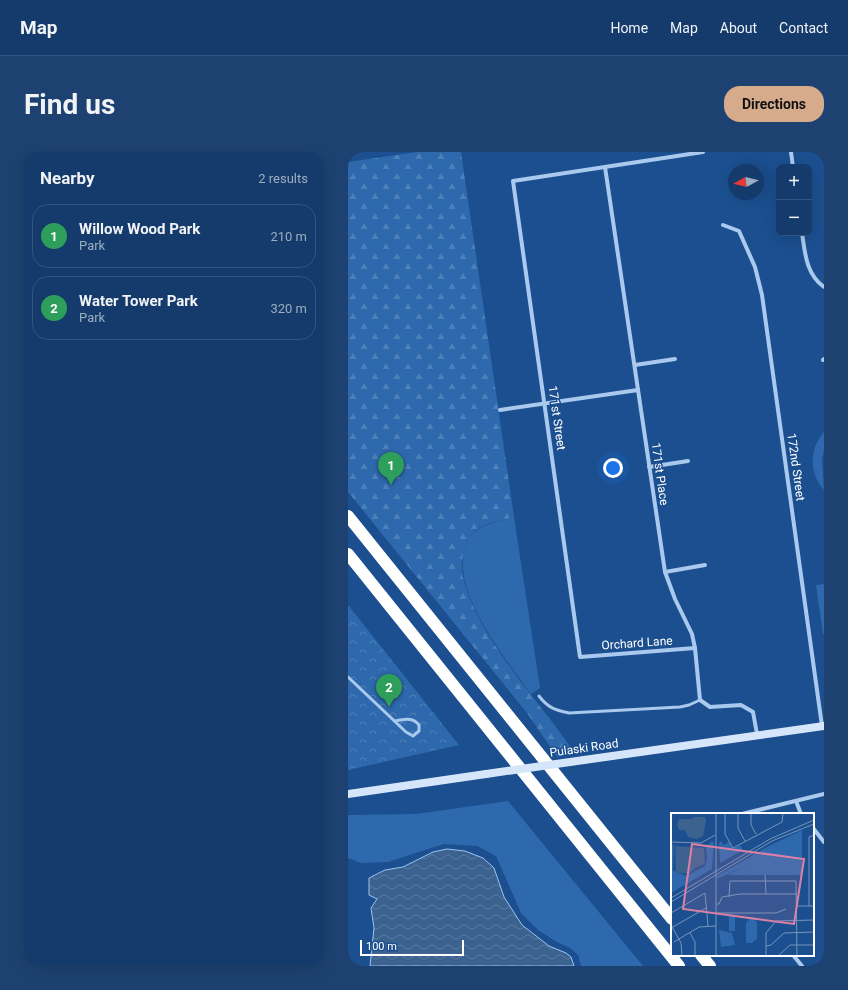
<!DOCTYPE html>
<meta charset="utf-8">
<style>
body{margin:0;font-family:Roboto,sans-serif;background:#1d4271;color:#f1f3f6}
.controls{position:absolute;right:12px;top:12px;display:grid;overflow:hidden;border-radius:8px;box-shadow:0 4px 16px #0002}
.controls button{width:36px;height:36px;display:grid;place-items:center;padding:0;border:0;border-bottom:1px solid #33557e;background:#143b6b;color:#f1f3f6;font:20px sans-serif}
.compass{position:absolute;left:380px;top:12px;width:36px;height:36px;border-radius:50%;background:#143b6b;box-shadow:0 4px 16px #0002;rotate:262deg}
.scale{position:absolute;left:12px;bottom:10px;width:104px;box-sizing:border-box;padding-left:4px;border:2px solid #fff;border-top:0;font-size:11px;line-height:14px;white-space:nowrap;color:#fff;-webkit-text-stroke:3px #1b4f8f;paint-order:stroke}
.you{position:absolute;left:265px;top:316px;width:14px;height:14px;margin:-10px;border:3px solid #fff;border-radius:50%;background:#1a73e8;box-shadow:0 0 0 6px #1a73e833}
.badge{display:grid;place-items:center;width:26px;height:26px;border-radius:50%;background:#d6ab8b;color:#fff;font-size:13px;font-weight:700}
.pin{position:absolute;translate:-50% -33px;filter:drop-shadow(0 1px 2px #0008)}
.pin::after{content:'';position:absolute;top:21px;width:14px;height:12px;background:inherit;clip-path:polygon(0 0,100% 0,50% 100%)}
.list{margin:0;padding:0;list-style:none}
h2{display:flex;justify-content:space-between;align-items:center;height:52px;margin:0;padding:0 16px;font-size:17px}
h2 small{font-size:13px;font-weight:400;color:#9dadc1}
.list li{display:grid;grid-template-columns:26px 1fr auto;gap:12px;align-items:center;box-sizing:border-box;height:64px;margin:0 8px 8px;padding:0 8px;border:1px solid #33557e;border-radius:16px}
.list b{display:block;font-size:15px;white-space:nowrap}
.list p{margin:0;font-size:13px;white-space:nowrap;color:#9dadc1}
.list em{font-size:13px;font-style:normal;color:#9dadc1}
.map{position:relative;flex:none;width:476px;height:814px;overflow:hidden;border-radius:16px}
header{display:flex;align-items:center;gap:24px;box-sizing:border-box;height:56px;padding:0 20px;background:#143b6b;border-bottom:1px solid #33557e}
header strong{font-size:19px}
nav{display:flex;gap:22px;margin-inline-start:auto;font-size:14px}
.intro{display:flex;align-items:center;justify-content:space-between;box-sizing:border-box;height:96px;padding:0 24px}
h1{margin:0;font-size:28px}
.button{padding:10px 18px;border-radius:16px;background:#d6ab8b;color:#111;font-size:14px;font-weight:700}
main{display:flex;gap:24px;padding:0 24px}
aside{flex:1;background:#143b6b;border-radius:16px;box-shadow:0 4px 16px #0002}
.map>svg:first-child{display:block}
.green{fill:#2e69ad}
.forest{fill:url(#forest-firs)}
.park{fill:url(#park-crowns)}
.water{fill:url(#water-waves);stroke:#9cc4f0}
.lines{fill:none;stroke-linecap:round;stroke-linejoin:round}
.lane{stroke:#a9c9ee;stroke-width:3}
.street{stroke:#a9c9ee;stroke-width:4}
.secondary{stroke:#d6e6fa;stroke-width:8}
.highway{stroke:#fff;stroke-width:12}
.secondary-bridge{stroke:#d6e6fa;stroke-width:8}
.labels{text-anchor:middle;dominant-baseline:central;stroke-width:3;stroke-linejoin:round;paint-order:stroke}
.street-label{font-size:12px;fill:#fff;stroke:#1b4f8f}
.inset-road{fill:none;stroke:#7695bc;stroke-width:1}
.view{fill:#dd80a5;fill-opacity:0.15;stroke:#dd80a5;stroke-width:2}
.inset-edge{fill:none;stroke:#fff;stroke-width:2}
</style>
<header>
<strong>Map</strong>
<nav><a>Home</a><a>Map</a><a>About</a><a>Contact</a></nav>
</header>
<div class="intro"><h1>Find us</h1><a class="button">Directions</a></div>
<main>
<aside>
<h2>Nearby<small>2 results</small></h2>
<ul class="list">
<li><span class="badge" style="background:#2e9e5b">1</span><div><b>Willow Wood Park</b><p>Park</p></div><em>210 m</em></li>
<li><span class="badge" style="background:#2e9e5b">2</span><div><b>Water Tower Park</b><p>Park</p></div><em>320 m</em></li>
</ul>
</aside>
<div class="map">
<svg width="476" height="814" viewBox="0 0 476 814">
<defs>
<pattern id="forest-firs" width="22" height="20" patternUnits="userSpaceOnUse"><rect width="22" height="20" fill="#2e69ad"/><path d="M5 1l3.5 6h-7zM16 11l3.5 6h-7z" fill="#4d80b9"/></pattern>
<pattern id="park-crowns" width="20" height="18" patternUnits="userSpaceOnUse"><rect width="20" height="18" fill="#2e69ad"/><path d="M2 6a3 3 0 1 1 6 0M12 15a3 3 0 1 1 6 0" fill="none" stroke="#4d80b9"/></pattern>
<pattern id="water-waves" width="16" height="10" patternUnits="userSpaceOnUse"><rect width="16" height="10" fill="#3c6290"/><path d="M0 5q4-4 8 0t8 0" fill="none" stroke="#597aa1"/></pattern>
</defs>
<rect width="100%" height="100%" fill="#1b4f8f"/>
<!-- green -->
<g class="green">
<path d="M476 280V298L474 308 476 338C461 321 461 297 476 280Z"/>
<path d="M166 365 192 536 183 542C157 505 93 430 122 384 130 373 154 368 166 365Z"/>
<path d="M476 432V482H475L468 433Z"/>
<path d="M160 649 295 814H233L230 803 222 796 207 789 190 778 173 761 148 704 129 694 96 692 40 710 13 711 0 706V663L68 662Z"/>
</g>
<!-- forest -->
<path class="forest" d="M69 0H113L166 365C153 369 131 371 122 384 115 395 112 413 115 425 129 486 193 550 227 602L209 605 179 561 0 340V10Z"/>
<!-- park -->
<path class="park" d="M0 453 111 593 0 618Z"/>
<!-- water -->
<path class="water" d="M99 697 117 699 135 706 146 716 156 745 174 773 201 794 218 801 223 805 226 814H22L26 776 23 756 29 747 21 743V726L37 718 55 715 85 700Z"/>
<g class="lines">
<!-- lane -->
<g class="lane">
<path d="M0 525 58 580 65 584 71 579V573C65 565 56 567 47 569"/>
<path d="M191 544C200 556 207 558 221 561L332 555 341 553 352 548"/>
</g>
<!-- street -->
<g class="street">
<path d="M443 0 445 15"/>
<path d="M257 15 317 420 327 447 344 482 347 496 352 548 362 555 393 553 405 560 409 582"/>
<path d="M375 73 391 79 407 115 414 143 474 574"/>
<path d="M454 81C457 101 458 122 476 135"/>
<path d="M475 208 476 207"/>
<path d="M287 213 327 207"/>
<path d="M152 258 290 238"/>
<path d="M301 315 340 309"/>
<path d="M317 420 357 413"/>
<path d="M347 496 232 505 165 29 355 0"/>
<path d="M448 649 453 662"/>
<path d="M394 662 476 642"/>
<path d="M465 676 476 690"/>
<path d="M445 803 454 814"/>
</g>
<!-- secondary -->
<g class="secondary">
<path d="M236 608 476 574"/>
<path d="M0 642 138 622"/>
</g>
<!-- highway -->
<g class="highway">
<path d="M0 364 324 767"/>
<path d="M0 402 331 814"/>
<path d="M353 803 362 814"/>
</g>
<!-- secondary-bridge -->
<path class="secondary-bridge" d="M138 622 236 608"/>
</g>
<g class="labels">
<!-- street labels -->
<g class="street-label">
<text transform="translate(209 266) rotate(82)">171st Street</text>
<text transform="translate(448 315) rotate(82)">172nd Street</text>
<text transform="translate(312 322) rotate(82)">171st Place</text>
<text transform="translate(289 491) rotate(-4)">Orchard Lane</text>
<text transform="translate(236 596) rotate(-8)">Pulaski Road</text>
</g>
</g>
<!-- overview -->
<g transform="translate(323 661)">
<rect width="143" height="143" fill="#1b4f8f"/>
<path d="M41 28 43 30 41 56 0 80V31L3 32 2 57 15 63 34 53 36 46 35 34ZM72 54 78 56 80 62H56ZM58 102H64V118H58ZM78 104H83L86 109V126L81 130H75V110ZM80 105 85 108V124L80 128 77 106ZM48 117 61 120 64 132 50 134Z" fill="#2e69ad" fill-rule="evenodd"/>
<path d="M131 17V62H80L78 56 72 54 46 66V63L94 35Z" fill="#2e69ad"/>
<path d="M50 28 53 32 58 29 62 36 69 32 72 37 49 50 48 30ZM78 105H83L85 109V125L81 128 76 124Z" fill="#2e69ad"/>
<path d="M24 4H34L35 7 32 23 26 26 17 24 14 17H8L6 11 8 6H20ZM4 33 33 35 34 51 24 55 18 61 5 59Z" fill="#3c6290"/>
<path class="inset-road" d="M45 0V143M54 0V21L62 35 111 9 112 0M67 0V15L74 28M80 0V12L85 21M0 29 30 30 44 22M94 62 95 81M58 84 59 68H125L126 143M0 85 99 26 143 7M0 89 101 28 143 11M45 91H48L51 84 69 81H126M126 93H143M138 93V24L143 22M0 100 34 80 37 113M45 100H105L115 96M0 112 10 130 11 143M0 115 35 95M19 120 24 129V143M3 129 28 114 45 113M95 133 100 132 113 120 143 119M95 143V120L105 108 143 107M107 143 119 132H143"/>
<path class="view" d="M21 31 133 46 123 111 12 96Z"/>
<rect width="143" height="143" class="inset-edge"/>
</g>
</svg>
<div class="controls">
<button>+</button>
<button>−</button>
</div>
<svg class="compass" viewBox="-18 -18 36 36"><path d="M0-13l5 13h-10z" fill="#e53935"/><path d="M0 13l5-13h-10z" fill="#9dadc1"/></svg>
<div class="scale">100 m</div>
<div class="you"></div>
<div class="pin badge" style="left:43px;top:333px;background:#2e9e5b">1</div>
<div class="pin badge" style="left:41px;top:555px;background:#2e9e5b">2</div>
</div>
</main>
